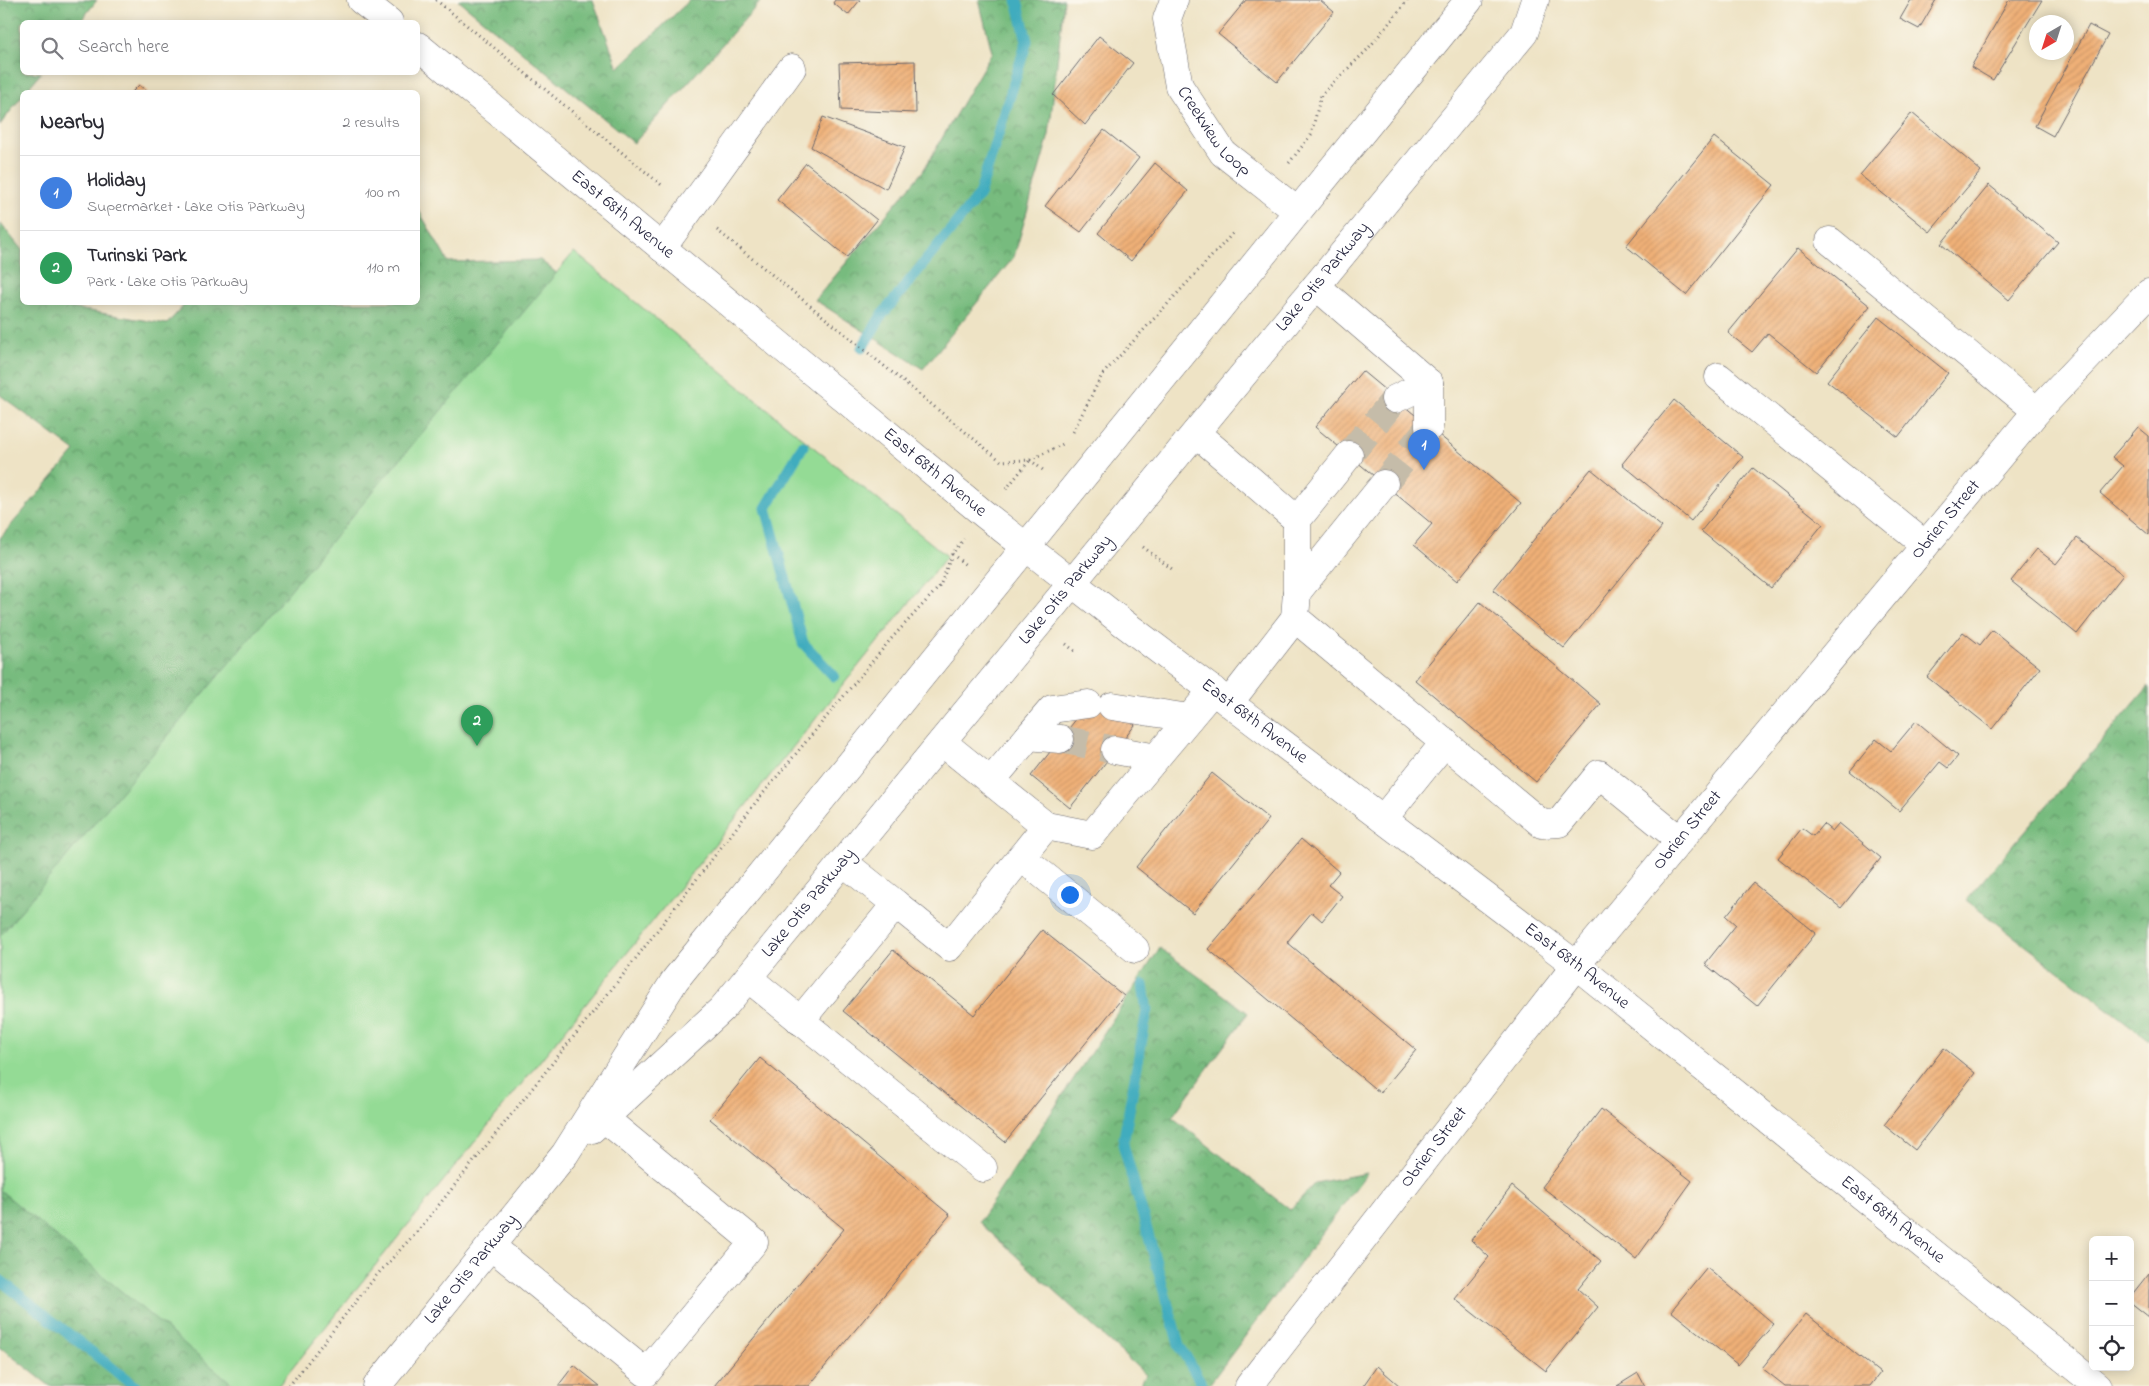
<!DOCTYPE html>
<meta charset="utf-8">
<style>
body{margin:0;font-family:"Indie Flower",sans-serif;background:#f7f7f7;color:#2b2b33}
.controls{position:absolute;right:15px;bottom:15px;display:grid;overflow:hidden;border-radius:8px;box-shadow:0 2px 12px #0003}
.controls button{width:45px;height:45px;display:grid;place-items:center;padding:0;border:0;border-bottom:1px solid #e1e1e2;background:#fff;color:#2b2b33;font:25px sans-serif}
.compass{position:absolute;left:2029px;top:15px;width:45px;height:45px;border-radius:50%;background:#fff;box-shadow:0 2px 12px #0003;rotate:219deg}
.you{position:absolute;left:1069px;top:894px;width:18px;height:18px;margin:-12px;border:4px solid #fff;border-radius:50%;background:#1a73e8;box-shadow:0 0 0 8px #1a73e833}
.badge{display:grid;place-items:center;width:32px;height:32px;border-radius:50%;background:#2563eb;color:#fff;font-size:16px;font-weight:700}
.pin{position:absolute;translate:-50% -41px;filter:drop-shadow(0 1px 2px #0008)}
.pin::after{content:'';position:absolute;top:26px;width:18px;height:15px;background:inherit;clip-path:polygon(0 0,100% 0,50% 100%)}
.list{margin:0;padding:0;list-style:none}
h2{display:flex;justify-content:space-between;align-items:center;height:65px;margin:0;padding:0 20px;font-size:21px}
h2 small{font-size:16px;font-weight:400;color:#7c7c81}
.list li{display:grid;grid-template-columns:32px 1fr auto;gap:15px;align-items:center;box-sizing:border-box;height:75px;padding:0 20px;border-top:1px solid #e1e1e2}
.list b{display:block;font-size:19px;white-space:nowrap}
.list p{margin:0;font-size:16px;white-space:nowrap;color:#7c7c81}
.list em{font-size:16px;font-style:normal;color:#7c7c81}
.icon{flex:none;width:28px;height:28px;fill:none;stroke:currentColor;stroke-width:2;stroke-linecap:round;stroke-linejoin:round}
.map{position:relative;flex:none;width:2149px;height:1386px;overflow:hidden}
.search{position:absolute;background:#fff;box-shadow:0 2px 12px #0003;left:20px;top:20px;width:400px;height:55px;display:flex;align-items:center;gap:12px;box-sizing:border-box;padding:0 18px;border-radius:8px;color:#7c7c81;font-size:19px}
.panel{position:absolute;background:#fff;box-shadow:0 2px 12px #0003;left:20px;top:90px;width:400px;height:215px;border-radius:8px}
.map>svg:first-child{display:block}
.forest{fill:url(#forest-crowns);stroke:#4c6e5c}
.park{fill:#94db95;stroke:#5b7e68}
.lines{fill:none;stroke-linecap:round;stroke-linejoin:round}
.stream{stroke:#3facbe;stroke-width:11}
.building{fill:url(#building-hatch)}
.minor-tunnel{stroke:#c5bca9;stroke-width:28;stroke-dasharray:28 14;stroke-linecap:butt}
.minor-casing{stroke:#69666b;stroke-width:29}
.major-casing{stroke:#69666b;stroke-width:29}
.path{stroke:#69666b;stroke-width:3;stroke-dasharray:1 4;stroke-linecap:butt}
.minor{stroke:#fff;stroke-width:28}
.major{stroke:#fff;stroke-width:28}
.labels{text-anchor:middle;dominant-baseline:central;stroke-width:4;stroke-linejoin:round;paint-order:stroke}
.street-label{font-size:18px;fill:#22223b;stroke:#fbf7ec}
</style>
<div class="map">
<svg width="2149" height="1386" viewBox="0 0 2149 1386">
<defs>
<pattern id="forest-crowns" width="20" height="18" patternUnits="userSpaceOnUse" patternTransform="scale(1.25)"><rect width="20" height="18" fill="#77bb7e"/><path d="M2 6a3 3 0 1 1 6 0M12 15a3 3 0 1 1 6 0" fill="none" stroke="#619868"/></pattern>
<pattern id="building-hatch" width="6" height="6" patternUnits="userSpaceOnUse" patternTransform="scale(1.25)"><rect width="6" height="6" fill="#efb077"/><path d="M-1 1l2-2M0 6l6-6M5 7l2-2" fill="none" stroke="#cd9768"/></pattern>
</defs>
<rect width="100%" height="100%" fill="#fbf7ec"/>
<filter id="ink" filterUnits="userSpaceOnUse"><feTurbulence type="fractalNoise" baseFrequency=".02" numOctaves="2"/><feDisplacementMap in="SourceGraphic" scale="10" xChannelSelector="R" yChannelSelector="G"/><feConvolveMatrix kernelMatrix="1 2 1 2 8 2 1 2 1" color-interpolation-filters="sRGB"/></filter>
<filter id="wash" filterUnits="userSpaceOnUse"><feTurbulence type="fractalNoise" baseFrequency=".0096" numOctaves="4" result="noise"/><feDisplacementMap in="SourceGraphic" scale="20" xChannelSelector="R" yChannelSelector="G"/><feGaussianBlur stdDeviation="1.12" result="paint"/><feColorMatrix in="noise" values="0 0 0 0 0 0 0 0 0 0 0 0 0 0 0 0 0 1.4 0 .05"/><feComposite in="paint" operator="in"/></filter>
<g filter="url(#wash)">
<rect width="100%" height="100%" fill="#eee3c5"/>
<!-- forest -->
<g class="forest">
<path d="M0 0H97L80 22H22V72L41 73 25 92H22V96L0 125Z"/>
<path d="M458 0H593L618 68 690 0H762L634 143Z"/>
<path d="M979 0H1064L1049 135 1014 257 923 369 815 300 923 171 992 52Z"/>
<path d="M418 209 448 262 540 260 901 544 226 1386H50L0 1347V538L75 451 0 395V223L22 250V302L67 303 71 308 167 324 186 303 418 302Z"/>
<path d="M2149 686V1040L1966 900Z"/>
<path d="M1160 948 1248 1013 1172 1117 1290 1210 1315 1183 1367 1173 1208 1386H1139L1146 1375 979 1222Z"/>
</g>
<!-- park -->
<path class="park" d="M574 252 947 556 278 1386H235L0 1190V936Z"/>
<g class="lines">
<!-- stream -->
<g class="stream">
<path d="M862 348 882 315 979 195 1027 41 1017 0"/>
<path d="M803 446 766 508 803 643 834 676"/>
<path d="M1143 985 1147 1011 1123 1144 1179 1345 1203 1386"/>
<path d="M0 1280 135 1386"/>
</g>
</g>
<g id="blocks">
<!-- building -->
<g class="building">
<path d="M835 0H860L848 15 833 3Z"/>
<path d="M1246 0H1320L1334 12 1277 82 1218 34Z"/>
<path d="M1911 0H1936L1919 29 1900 19Z"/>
<path d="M2009 0H2042L1993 80 1971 67Z"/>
<path d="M2089 25 2108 35 2053 136 2035 126Z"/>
<path d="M1099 36 1133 63 1085 125 1053 95Z"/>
<path d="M915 61 916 113 841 110 839 63Z"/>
<path d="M139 85 148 92H132Z"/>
<path d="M1912 113 1981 171 1930 232 1860 175Z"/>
<path d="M823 117 905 147 886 189 811 147Z"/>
<path d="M1104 130 1139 158 1081 232 1045 206Z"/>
<path d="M1714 137 1774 185 1686 295 1626 246Z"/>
<path d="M806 163 877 220 847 257 777 200Z"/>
<path d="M1155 163 1188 191 1131 261 1098 233Z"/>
<path d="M1989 185 2058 242 2009 300 1941 244Z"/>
<path d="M1798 248 1870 306 1816 372 1768 333 1752 352 1728 333Z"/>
<path d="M1878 317 1948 373 1898 437 1827 381Z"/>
<path d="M1362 371 1521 503 1457 581 1414 545 1432 524 1315 427Z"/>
<path d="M1674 400 1743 457 1691 521 1622 464Z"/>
<path d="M2138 427 2149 436V535L2100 493 2123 466 2112 457Z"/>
<path d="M1753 468 1823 524 1771 588 1701 531Z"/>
<path d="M1591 469 1662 527 1564 648 1493 590Z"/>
<path d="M2077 538 2123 575 2077 634 2011 581 2037 549 2056 564Z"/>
<path d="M1480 602 1601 704 1536 782 1415 680Z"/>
<path d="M1992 630 2040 668 1992 729 1927 677 1963 632 1980 645Z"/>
<path d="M1101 697 1135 725 1070 808 1031 776 1093 698Z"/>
<path d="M1916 721 1958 756 1948 768 1940 762 1899 811 1850 771 1876 739 1891 751Z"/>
<path d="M1212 773 1269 819 1193 913 1136 867Z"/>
<path d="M1839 823 1881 858 1841 908 1778 858 1802 828 1813 836 1823 824 1832 831Z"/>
<path d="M1301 839 1339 872 1328 885 1342 896 1322 921 1312 912 1287 942 1416 1050 1380 1093 1208 949Z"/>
<path d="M1753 883 1816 933 1757 1006 1705 964 1736 925 1726 916Z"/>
<path d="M1042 930 1124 996 1005 1142 843 1011 893 950 974 1015Z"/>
<path d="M1944 1048 1975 1073 1915 1150 1884 1125Z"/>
<path d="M760 1058 950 1215 809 1386H714L844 1229 710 1119Z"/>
<path d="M1601 1109 1692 1181 1636 1259 1542 1187Z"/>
<path d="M1512 1186 1601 1261 1578 1289 1598 1307 1546 1371 1455 1299 1489 1257 1471 1240Z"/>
<path d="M1707 1267 1774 1324 1738 1365 1671 1311Z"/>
<path d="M2149 1273V1317L2130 1302V1297Z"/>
<path d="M1806 1314 1880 1373 1870 1386H1785L1762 1368Z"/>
<path d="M574 1365 600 1386H558Z"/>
<path d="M1377 1366 1400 1386H1363Z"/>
<path d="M1638 1373 1645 1386H1617Z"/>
</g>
</g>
</g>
<g filter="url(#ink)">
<use href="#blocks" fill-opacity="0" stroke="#69666b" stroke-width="1"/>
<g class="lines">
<!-- minor-tunnel -->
<g class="minor-tunnel">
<path d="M1349 455 1395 399"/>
<path d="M1384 484 1429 427"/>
<path d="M1060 739 1115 750"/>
</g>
<defs>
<g id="minor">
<path d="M361 0 389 22"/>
<path id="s1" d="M1174 0 1167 19 1179 86 1223 153 1297 211"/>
<path id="s2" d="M418 46 984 514 1122 622 1576 965 2098 1386"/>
<path d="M1830 241 2037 411"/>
<path d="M662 248 792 68"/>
<path d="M1316 286 1429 383V427"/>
<path d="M1719 377 1925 545"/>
<path d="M1395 399 1429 383"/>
<path d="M1196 433 1297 520"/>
<path d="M1384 484 1297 592 1295 618 1542 824 1559 823 1599 774 1680 840"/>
<path d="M1297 592V520L1349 455"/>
<path d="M1229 703 1295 618"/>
<path d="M1112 706 1189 718"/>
<path d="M1029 736 1052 709 1088 704"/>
<path d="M942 742 1046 826 1021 857"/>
<path d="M1115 750 1156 758 1213 690"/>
<path d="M991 781 1029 736 1060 739"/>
<path d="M1383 819 1445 742"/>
<path d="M1046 826 1092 835 1156 758"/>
<path d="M896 904 949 947 1021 857 1135 949"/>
<path d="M748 978 983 1168"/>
<path d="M800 1021 896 904 843 862"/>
<path d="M491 1246 646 1373 754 1242 604 1118"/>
<path id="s3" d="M1249 1386 1576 965 2037 411 2149 293"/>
</g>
<g id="major">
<path id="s4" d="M592 1129 722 1009 1524 33 1535 0"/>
<path id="s5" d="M377 1386 565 1154 675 980 1469 0"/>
</g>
</defs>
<!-- minor casing -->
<use href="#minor" class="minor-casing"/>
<!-- major casing -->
<use href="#major" class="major-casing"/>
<!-- path -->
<g class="path">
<path d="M436 0 664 187"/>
<path d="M1289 163 1311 135 1321 95 1367 50 1408 0"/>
<path d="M717 230 1001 461 1030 460 1063 444"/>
<path d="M1073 432 1102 375 1234 232"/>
<path d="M1030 460 1043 470"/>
<path d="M1006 489 1030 460"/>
<path d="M1143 547 1172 569"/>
<path d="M952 554 967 566"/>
<path d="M1066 644 1076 652"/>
<path d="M289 1386 376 1276 422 1226 623 975 756 802 891 639 940 586 952 554 964 539"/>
</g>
<!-- minor -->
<use href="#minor" class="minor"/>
<!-- major -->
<use href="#major" class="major"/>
</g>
</g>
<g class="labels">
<!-- street labels -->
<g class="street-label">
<text stroke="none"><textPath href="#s1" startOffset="146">Creekview Loop</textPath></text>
<text stroke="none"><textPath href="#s2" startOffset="265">East 68th Avenue</textPath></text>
<text stroke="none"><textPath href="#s4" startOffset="1124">Lake Otis Parkway</textPath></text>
<text stroke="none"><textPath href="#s2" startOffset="670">East 68th Avenue</textPath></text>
<text stroke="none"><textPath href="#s3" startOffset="1112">Obrien Street</textPath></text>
<text stroke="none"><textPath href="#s4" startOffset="719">Lake Otis Parkway</textPath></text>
<text stroke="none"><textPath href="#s2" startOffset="1075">East 68th Avenue</textPath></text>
<text stroke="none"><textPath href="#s3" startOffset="708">Obrien Street</textPath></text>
<text stroke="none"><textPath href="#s4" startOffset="314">Lake Otis Parkway</textPath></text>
<text stroke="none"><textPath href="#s2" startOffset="1480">East 68th Avenue</textPath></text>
<text stroke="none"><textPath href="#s3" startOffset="302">Obrien Street</textPath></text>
<text stroke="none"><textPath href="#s2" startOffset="1885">East 68th Avenue</textPath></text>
<text stroke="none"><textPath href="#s5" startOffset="150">Lake Otis Parkway</textPath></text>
</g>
</g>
</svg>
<div class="controls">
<button>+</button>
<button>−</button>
<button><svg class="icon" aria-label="locate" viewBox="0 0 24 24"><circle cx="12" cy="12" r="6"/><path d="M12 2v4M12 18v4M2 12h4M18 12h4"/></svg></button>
</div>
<svg class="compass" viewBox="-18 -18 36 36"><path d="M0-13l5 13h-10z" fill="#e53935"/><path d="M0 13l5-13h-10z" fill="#7c7c81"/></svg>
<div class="you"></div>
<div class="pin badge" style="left:1424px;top:470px;background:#3f7fe0">1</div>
<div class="pin badge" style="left:477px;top:746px;background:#2e9e5b">2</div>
<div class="search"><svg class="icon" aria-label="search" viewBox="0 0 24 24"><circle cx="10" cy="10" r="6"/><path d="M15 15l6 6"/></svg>Search here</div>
<section class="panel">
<h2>Nearby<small>2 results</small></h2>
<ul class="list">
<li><span class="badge" style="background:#3f7fe0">1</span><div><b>Holiday</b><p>Supermarket · Lake Otis Parkway</p></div><em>100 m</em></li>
<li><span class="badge" style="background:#2e9e5b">2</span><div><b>Turinski Park</b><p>Park · Lake Otis Parkway</p></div><em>110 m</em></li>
</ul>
</section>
</div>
